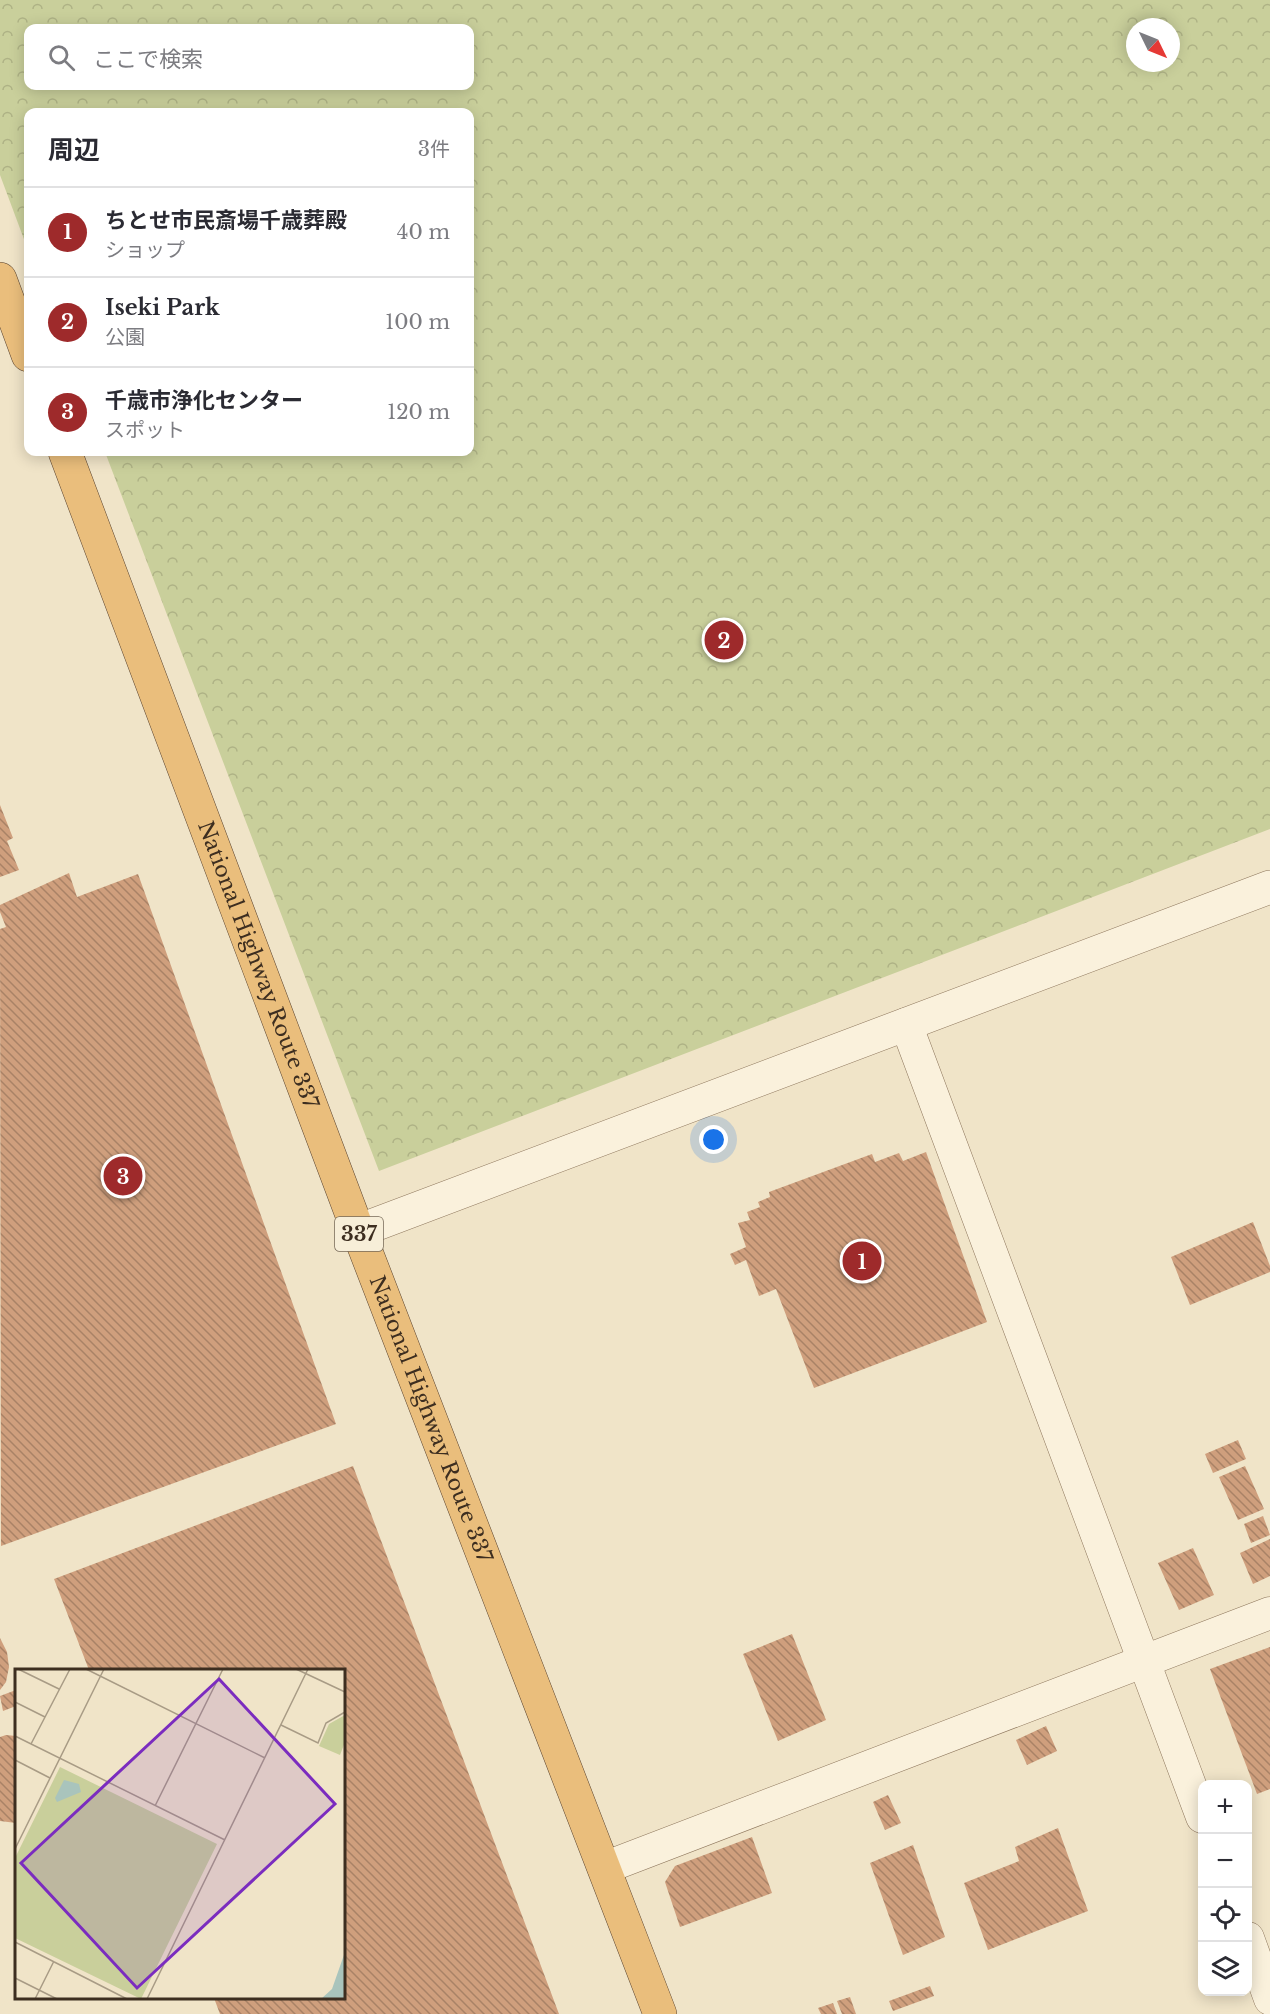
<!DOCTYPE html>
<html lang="ja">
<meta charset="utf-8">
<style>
body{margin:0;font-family:"Libre Baskerville","Noto Sans JP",serif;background:#f2f2f3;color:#2b2b33}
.controls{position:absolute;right:18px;bottom:18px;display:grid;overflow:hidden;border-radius:12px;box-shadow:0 3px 15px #0003}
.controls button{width:54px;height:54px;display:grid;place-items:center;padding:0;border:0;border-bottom:2px solid #e1e1e2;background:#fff;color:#2b2b33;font:30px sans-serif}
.compass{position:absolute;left:1126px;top:18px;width:54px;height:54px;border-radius:50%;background:#fff;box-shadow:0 3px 15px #0003;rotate:133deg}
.you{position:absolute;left:714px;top:1140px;width:21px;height:21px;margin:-15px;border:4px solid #fff;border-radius:50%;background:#1a73e8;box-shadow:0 0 0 9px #1a73e833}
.badge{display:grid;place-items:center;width:39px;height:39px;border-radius:50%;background:#9e2a2b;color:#fff;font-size:20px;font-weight:700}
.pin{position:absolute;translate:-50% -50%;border:3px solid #fff;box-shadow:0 2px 6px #0006}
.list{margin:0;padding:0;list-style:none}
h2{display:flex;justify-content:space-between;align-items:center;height:78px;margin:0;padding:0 24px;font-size:26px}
h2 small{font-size:20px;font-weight:400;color:#7c7c81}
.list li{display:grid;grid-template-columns:39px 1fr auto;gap:18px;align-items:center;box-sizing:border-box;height:90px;padding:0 24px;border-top:2px solid #e1e1e2}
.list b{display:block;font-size:22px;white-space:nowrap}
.list p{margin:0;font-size:20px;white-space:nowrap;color:#7c7c81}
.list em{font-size:20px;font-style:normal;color:#7c7c81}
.icon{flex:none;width:33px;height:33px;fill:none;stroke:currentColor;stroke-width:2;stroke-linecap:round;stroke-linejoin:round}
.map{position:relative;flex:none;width:1270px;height:2014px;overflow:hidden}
.search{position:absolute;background:#fff;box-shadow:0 3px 15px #0003;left:24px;top:24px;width:450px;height:66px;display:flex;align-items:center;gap:15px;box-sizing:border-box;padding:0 21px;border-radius:12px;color:#7c7c81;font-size:22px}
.panel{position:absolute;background:#fff;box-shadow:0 3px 15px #0003;left:24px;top:108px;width:450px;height:348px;border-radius:12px}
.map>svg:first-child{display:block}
.park{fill:url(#park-crowns);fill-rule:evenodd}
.building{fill:url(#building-back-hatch)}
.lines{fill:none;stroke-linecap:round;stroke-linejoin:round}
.minor-casing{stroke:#8d765c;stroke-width:33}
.tertiary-casing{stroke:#8d765c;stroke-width:34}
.trunk-casing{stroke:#5b4430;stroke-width:34}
.minor{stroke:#faf1dc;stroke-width:32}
.tertiary{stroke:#faf1dc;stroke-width:33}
.trunk{stroke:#eabe7c;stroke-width:33}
.labels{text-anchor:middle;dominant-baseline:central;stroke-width:5;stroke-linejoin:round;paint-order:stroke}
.shield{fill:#f7eed8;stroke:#756857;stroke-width:1.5}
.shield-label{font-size:20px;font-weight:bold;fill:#3d2e20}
.street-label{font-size:21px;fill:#3d2e20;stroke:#f7eed8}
.inset-road{fill:none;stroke:#a89b85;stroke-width:1.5}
.view{fill:#7b2cbf;fill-opacity:0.15;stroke:#7b2cbf;stroke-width:3}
.inset-edge{fill:none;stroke:#3d2e20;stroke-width:3}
</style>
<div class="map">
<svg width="1270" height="2014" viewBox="0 0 1270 2014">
<defs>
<pattern id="park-crowns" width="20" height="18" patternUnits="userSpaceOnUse" patternTransform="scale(1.5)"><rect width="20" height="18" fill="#c9cf9b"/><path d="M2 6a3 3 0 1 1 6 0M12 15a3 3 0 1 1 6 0" fill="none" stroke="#aeb285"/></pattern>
<pattern id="building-back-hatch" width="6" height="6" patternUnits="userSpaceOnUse" patternTransform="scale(1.5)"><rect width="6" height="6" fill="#cf9f7d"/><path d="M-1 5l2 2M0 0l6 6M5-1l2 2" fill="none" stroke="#a98266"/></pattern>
</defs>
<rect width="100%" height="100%" fill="#f0e4c8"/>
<!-- park -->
<path class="park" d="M0 0H1270V829L379 1171 105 452H470V112H28V250L0 175ZM1135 27H1171V63H1135ZM28 28H470V86H28Z"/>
<!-- building -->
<g class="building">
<path d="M0 805 13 838 7 841 19 870 0 877Z"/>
<path d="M69 873 77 897 138 874 336 1424 1 1546 0 929 6 927 0 912V905Z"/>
<path d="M926 1152 987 1322 814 1388 776 1289 759 1296 746 1260 735 1265 730 1254 746 1247 738 1223 750 1220 747 1212 760 1207 758 1202 770 1197 769 1192 872 1154 875 1162 899 1153 903 1161Z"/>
<path d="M1253 1222 1270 1266V1272L1190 1305 1171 1257Z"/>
<path d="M1238 1440 1246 1459 1213 1473 1205 1454Z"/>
<path d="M353 1466 559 2014H220L214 1998H344V1670H89L54 1579Z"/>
<path d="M1245 1466 1264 1509 1238 1520 1219 1477Z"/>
<path d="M1263 1516 1270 1535 1251 1543 1244 1524Z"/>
<path d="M1270 1539V1576L1253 1584 1240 1553Z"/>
<path d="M1193 1548 1214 1595 1179 1610 1158 1563Z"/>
<path d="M792 1634 826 1720 778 1741 743 1654Z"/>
<path d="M0 1638 7 1652 9 1667 6 1682 0 1690Z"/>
<path d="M1270 1647V1789L1257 1794 1210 1669Z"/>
<path d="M16 1690V1706L3 1711 0 1696Z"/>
<path d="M1046 1726 1057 1751 1027 1765 1016 1740Z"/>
<path d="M6 1735 16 1736V1823L0 1821V1737Z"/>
<path d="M888 1795 901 1823 885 1830 873 1802Z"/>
<path d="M1058 1828 1088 1911 988 1950 964 1883 1019 1861 1015 1847Z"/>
<path d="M752 1837 772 1893 680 1927 665 1882 675 1866Z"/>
<path d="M913 1845 945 1937 903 1955 870 1863Z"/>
<path d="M930 1986 934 1996 893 2011 889 2001Z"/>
<path d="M850 1997 856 2014H842L837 2001Z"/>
<path d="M833 2003 837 2014H821L818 2008Z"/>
</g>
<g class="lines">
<defs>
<g id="minor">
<path d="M906 1024 1202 1817"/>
<path d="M604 1868 1270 1613"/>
<path d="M1248 1938 1270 1999"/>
</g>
<path id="tertiary" d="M358 1231 1270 887"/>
<g id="trunk">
<path d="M0 279 28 355"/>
<path id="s1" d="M65 452 358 1231 660 2014"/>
</g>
</defs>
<!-- minor casing -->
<use href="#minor" class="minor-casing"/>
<!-- tertiary casing -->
<use href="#tertiary" class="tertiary-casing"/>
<!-- trunk casing -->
<use href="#trunk" class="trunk-casing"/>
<!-- minor -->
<use href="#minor" class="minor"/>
<!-- tertiary -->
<use href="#tertiary" class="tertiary"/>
<!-- trunk -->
<use href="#trunk" class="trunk"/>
</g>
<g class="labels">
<!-- shield labels -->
<rect class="shield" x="335" y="1217" width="48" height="34" rx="4.5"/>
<g class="shield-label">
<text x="359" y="1234">337</text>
</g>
<!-- street labels -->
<g class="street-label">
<text stroke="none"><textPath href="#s1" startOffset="548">National Highway Route 337</textPath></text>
<text stroke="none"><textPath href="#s1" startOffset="1034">National Highway Route 337</textPath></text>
</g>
</g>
<!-- overview -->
<g transform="translate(15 1669)">
<rect width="330" height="330" fill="#f0e4c8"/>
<path d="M330 46V73L325 86 304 77 314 55ZM45 98 202 175 126 330 0 269V189Z" fill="#c9cf9b"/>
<path d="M49 111 64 115 66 123 42 133 40 129ZM330 283V330H306L317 320Z" fill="#a9c4bc"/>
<path class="inset-road" d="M3 0 44 20M71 0 250 89M281 0 330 23M0 33 30 48M266 56 303 74 311 54 330 43M0 67 210 171M16 75 55 0M0 91 35 109M140 137 208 0M0 180 89 0M0 273 112 330M0 309 42 330M20 330 39 292M132 330 293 0"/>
<path class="view" d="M204 10 320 135 122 319 6 194Z"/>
<rect width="330" height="330" class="inset-edge"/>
</g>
</svg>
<div class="controls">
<button>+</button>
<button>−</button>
<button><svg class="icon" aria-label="locate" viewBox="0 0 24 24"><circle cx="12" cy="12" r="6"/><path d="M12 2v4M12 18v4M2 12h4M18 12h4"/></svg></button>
<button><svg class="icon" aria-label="layers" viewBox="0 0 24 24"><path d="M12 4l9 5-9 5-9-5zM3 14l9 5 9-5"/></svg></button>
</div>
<svg class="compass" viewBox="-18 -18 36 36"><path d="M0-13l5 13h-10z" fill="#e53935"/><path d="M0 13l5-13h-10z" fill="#7c7c81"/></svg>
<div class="you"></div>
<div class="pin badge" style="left:862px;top:1261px">1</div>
<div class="pin badge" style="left:724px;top:640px">2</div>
<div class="pin badge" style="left:123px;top:1176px">3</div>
<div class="search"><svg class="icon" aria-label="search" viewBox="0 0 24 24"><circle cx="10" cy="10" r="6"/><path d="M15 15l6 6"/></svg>ここで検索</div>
<section class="panel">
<h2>周辺<small>3件</small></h2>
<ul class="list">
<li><span class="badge">1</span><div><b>ちとせ市民斎場千歳葬殿</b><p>ショップ</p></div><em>40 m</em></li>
<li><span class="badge">2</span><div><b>Iseki Park</b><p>公園</p></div><em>100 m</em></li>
<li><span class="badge">3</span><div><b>千歳市浄化センター</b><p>スポット</p></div><em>120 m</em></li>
</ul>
</section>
</div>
